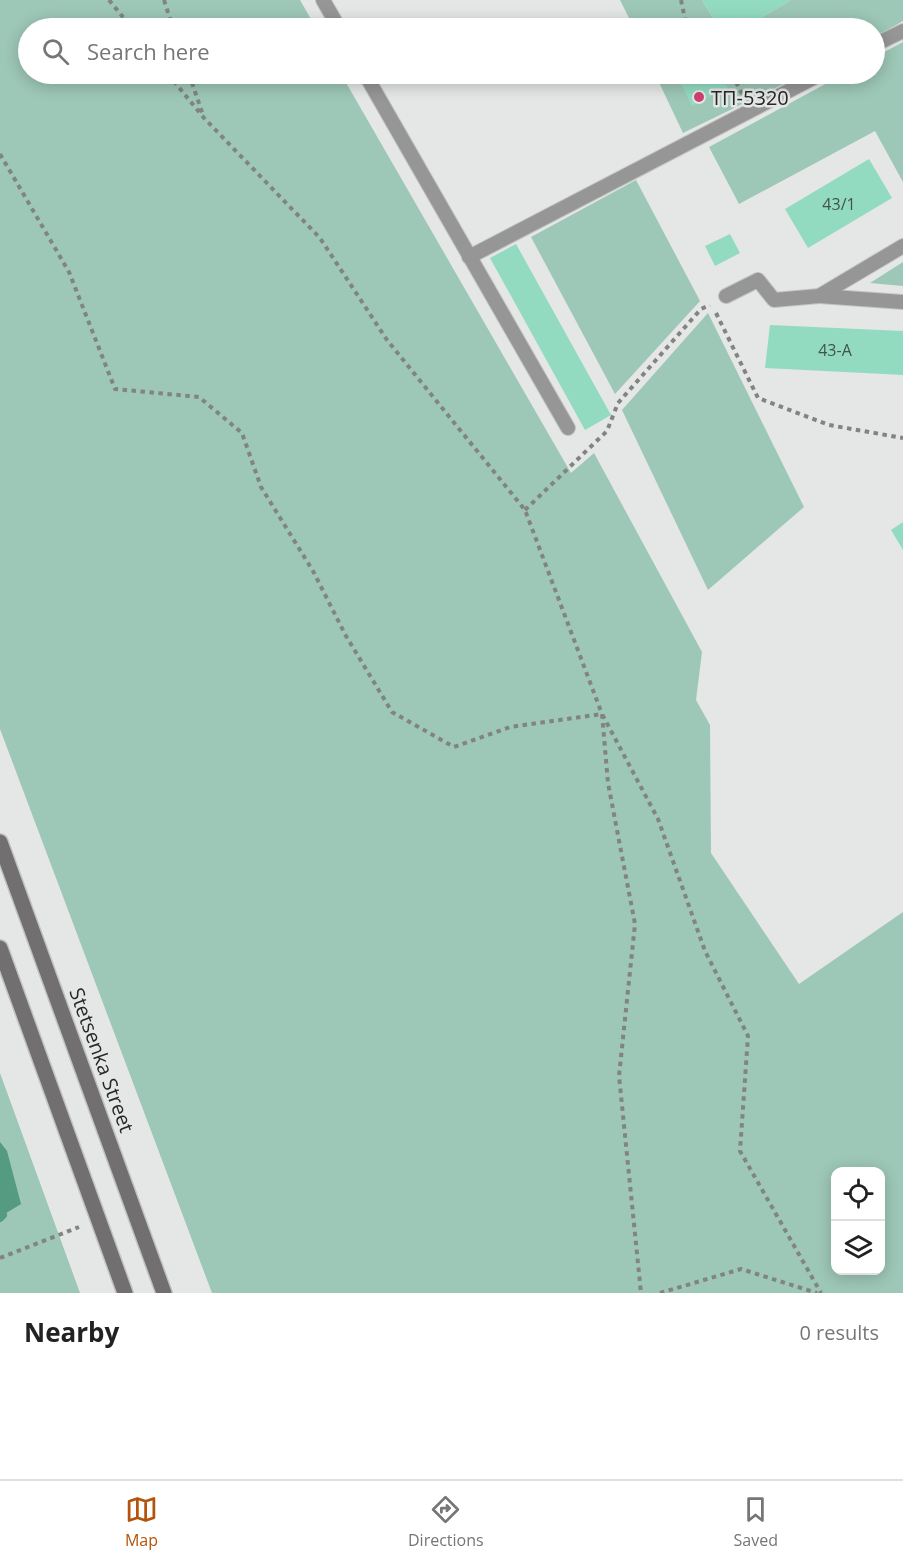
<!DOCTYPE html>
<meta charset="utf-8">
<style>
body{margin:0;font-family:"Open Sans",sans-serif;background:#f6f6f6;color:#222}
.controls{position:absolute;right:18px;bottom:18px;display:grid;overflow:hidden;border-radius:12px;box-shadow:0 3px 15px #0003}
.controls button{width:54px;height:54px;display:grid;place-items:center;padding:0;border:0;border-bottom:2px solid #e0e0e0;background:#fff;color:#222;font:30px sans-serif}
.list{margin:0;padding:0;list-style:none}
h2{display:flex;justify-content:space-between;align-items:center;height:78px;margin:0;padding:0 24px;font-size:26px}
h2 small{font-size:20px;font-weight:400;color:#767676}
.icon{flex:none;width:33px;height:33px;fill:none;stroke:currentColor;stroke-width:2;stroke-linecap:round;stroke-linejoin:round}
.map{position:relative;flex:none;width:903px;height:1293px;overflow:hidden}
.search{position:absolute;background:#fff;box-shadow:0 3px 15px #0003;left:18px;right:18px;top:18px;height:66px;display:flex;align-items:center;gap:15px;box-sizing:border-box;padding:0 21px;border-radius:33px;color:#767676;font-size:22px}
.sheet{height:186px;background:#fff}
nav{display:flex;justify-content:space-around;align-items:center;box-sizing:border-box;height:84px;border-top:2px solid #e0e0e0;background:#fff;font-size:16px;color:#767676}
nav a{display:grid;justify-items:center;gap:3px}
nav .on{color:#b45309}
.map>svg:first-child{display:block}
.green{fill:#9dc7b6;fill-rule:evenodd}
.water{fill:#549b82}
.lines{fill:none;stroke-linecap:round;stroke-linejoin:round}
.stream{stroke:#549b82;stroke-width:8}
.building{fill:#92dbc0}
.lane-casing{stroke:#c2c4c4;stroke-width:16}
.secondary-casing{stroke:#c2c4c4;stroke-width:18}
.path{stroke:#828484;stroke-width:4;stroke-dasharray:4.5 4.5;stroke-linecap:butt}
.lane{stroke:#979696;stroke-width:14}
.secondary{stroke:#716f70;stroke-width:15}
.poi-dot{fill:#ce4172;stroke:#e4e7e6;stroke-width:2}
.labels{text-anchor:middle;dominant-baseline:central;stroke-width:5;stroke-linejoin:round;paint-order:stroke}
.number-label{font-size:16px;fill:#41544d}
.poi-label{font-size:20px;fill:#262727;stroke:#e4e7e6;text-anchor:start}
.street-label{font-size:20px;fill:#262727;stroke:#e4e7e6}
</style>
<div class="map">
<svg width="903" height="1293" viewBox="0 0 903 1293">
<rect width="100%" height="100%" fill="#e4e7e6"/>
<!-- green -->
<g class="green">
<path d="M0 0H300L316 28H28V74H341L571 473 594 453 702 652 696 700 710 725 711 853 799 984 903 912V1293H212L0 729ZM836 1172H880V1270H836Z"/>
<path d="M620 0H702L719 28 737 17 744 28 791 0H903V21L875 37 874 28H634Z"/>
<path d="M903 42V182L875 131 739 204 709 147 844 74H874L875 57Z"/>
<path d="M655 74H804L683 133Z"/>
<path d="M636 180 700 301 615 394 531 237Z"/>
<path d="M903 262V286L870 283Z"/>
<path d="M708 313 804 507 708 590 622 410Z"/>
<path d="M0 1073 80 1293H0Z"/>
</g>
<!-- water -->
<path class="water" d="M0 1142 7 1151 21 1204 3 1215 0 1212Z"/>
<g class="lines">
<!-- stream -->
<path class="stream" d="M0 1218 3 1215"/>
</g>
<!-- building -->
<g class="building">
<path d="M702 0H791L744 28 737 17 719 28Z"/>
<path d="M699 74H721L728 88 692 106 680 82Z"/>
<path d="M869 159 892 198 808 248 785 209Z"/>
<path d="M730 234 740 253 715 266 705 246Z"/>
<path d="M516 244 611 415 585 430 490 258Z"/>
<path d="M770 325 903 331V375L765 368Z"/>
<path d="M903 522V550L891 530Z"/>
</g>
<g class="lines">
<defs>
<g id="lane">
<path d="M323 0 339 28"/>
<path d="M874 45 903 31"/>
<path d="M365 74 568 428"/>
<path d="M469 257 821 74"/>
<path d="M726 296 758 280 774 300 819 296 903 246"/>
<path d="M819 296 903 302"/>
</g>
<g id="secondary">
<path d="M0 842 164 1293"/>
<path d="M0 948 125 1293"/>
</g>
</defs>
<!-- lane casing -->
<use href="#lane" class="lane-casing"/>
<!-- secondary casing -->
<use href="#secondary" class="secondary-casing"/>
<!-- path -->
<g class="path">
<path d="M109 0 132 28"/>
<path d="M164 0 173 28"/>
<path d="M681 0 685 19 692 28"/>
<path d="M168 74 204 118 320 238 387 340 525 510 602 714 608 783 635 924 619 1076 641 1293"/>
<path d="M189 74 203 115"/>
<path d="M732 74 742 94"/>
<path d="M0 154 69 272 115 389 199 397 242 433 261 487 313 571 346 636 392 712 454 747 510 727 602 714 658 819 705 951 748 1036 740 1151 821 1293"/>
<path d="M716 313 758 398 829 425 903 438"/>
<path d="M525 510 607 431 618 403 701 309 710 305"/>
<path d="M0 1258 79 1227"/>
<path d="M660 1293 741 1269 817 1293"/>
</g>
<!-- lane -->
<use href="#lane" class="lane"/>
<!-- secondary -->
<use href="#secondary" class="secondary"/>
</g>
<!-- markers -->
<circle class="poi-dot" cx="699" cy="97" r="6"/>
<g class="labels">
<!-- number labels -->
<g class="number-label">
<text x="839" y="204">43/1</text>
<text x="835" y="350">43-А</text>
</g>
<!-- poi labels -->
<g class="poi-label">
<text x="711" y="97">ТП-5320</text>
</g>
<!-- street labels -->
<g class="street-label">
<text transform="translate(102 1060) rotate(70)">Stetsenka Street</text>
</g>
</g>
</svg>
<div class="controls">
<button><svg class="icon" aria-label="locate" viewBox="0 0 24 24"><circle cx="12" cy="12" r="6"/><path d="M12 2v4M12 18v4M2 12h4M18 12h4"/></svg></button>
<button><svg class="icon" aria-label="layers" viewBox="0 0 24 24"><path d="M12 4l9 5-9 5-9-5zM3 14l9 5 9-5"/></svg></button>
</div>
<div class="search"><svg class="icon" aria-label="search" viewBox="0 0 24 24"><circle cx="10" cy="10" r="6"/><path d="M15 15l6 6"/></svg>Search here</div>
</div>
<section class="sheet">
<h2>Nearby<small>0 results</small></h2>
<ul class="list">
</ul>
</section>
<nav>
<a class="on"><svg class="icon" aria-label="map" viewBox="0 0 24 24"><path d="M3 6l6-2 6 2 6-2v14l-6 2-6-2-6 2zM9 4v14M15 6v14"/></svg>Map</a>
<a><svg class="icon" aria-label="directions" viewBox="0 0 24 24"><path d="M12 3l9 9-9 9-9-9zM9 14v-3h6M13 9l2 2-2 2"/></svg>Directions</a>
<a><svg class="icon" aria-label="saved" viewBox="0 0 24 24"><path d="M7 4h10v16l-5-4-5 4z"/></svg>Saved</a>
</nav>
